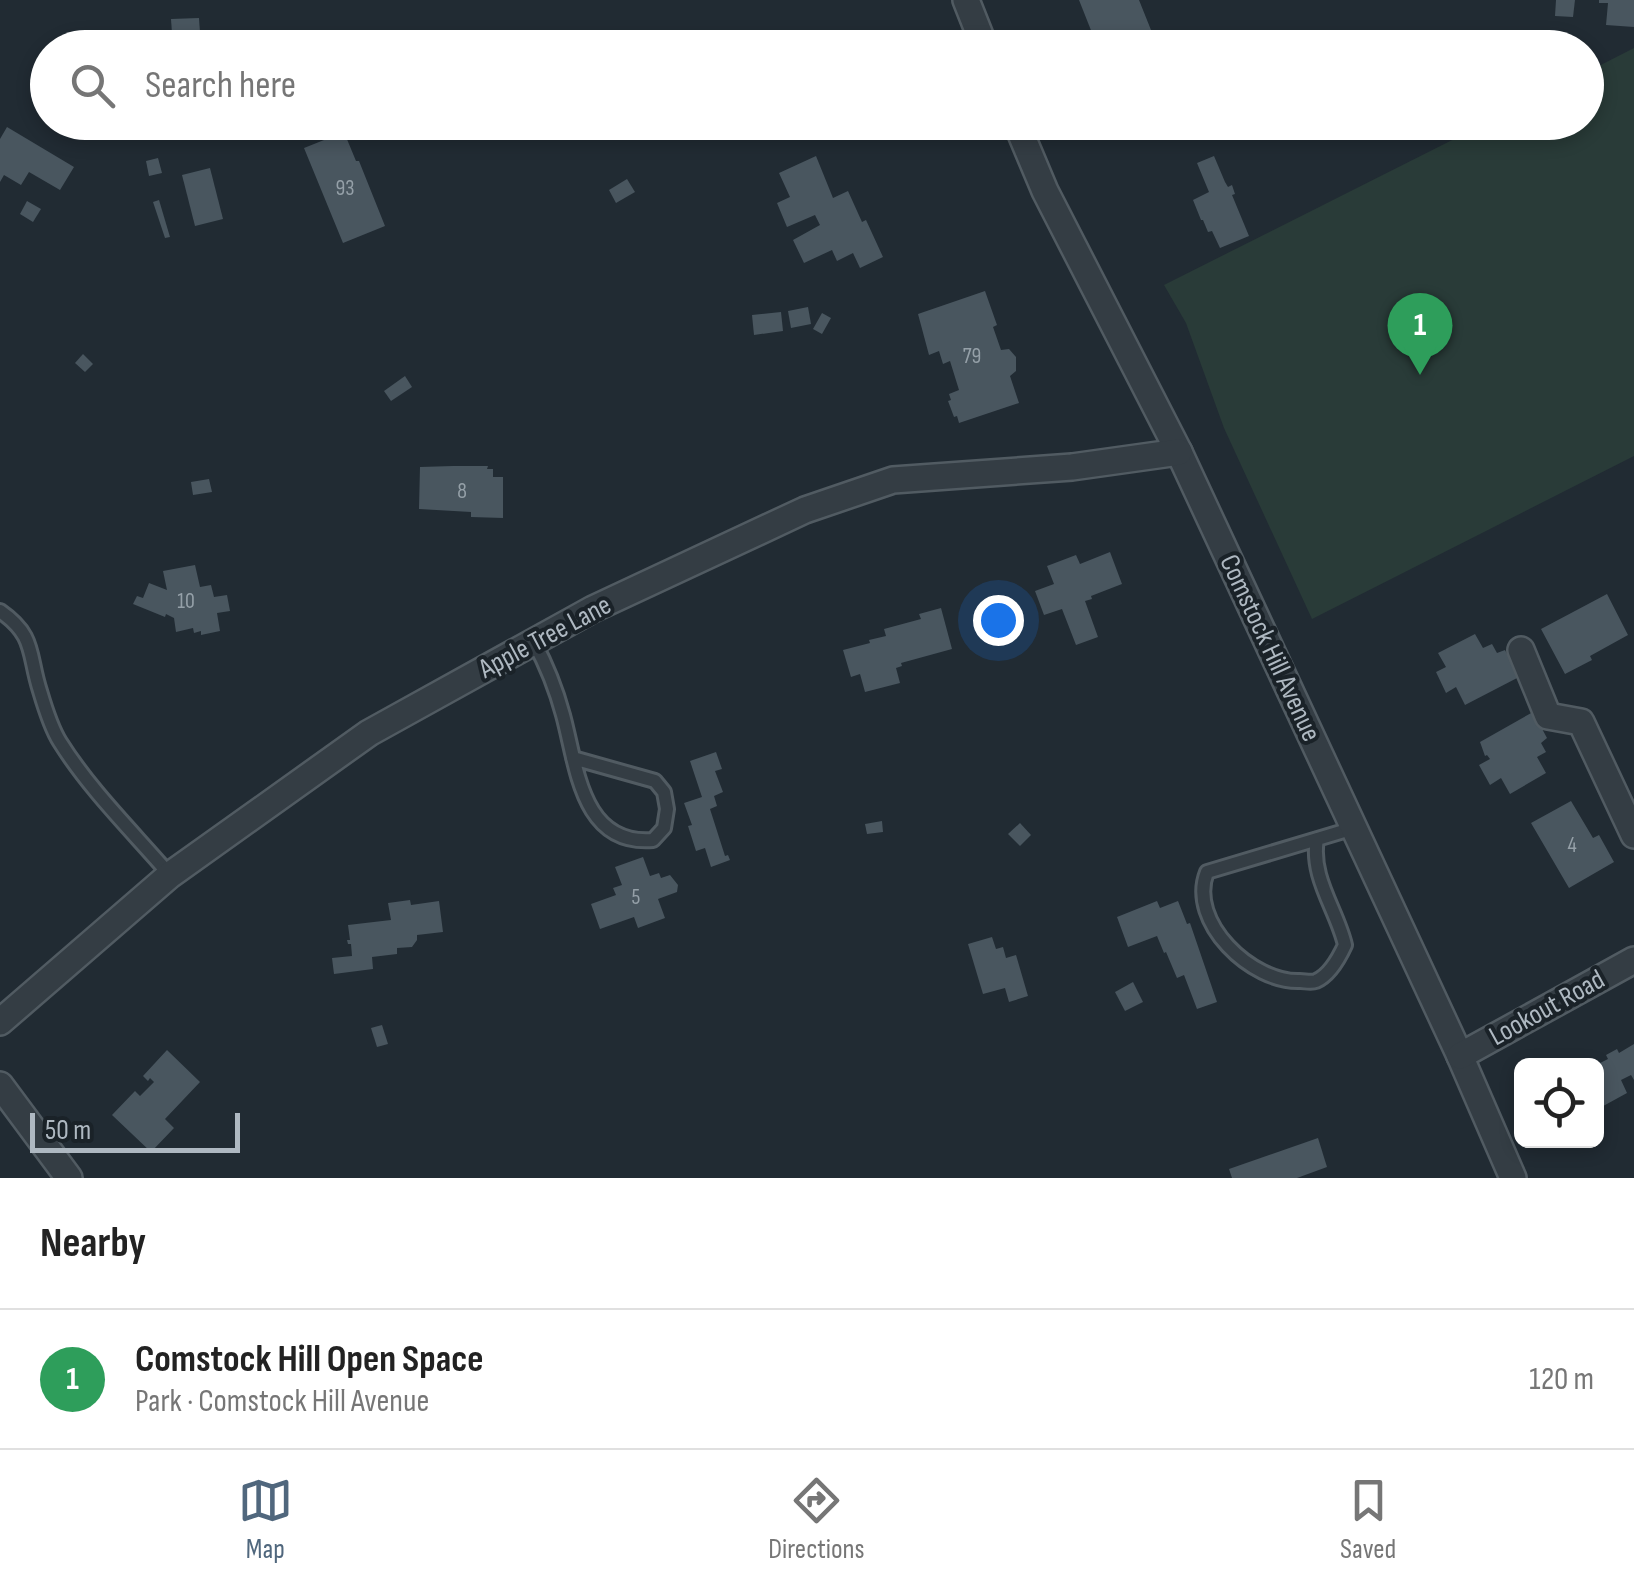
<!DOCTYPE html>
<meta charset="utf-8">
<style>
body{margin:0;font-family:"Sofia Sans Condensed",sans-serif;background:#f2f2f2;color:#222}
.controls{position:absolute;right:30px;bottom:30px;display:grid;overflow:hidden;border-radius:15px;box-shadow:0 5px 15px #0003}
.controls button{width:90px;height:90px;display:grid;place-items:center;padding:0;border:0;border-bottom:2px solid #e0e0e0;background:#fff;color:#222;font:50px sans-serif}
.scale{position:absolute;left:30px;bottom:25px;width:210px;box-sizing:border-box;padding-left:10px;border:5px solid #aeb8c1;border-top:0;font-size:28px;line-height:35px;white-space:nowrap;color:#aeb8c1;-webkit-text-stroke:8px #1a2228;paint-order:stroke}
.you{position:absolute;left:998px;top:620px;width:35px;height:35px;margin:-25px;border:8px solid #fff;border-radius:50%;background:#1a73e8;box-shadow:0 0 0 15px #1a73e833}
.badge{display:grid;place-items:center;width:65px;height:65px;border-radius:50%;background:#50677d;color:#fff;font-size:32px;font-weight:700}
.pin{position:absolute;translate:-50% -82px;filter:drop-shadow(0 2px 5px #0008)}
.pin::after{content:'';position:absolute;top:52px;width:35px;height:30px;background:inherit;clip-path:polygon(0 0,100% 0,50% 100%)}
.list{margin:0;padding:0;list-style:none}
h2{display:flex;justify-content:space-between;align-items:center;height:130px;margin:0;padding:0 40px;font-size:42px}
h2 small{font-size:32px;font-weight:400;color:#767676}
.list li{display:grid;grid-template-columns:65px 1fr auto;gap:30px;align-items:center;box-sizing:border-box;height:140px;padding:0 40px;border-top:2px solid #e0e0e0}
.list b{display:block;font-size:38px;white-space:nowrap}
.list p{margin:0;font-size:32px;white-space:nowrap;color:#767676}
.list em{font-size:32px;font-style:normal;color:#767676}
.icon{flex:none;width:55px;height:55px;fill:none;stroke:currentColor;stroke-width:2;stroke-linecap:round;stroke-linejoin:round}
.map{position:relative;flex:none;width:1634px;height:1178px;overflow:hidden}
.search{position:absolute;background:#fff;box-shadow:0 5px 15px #0003;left:30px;right:30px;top:30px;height:110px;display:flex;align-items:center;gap:25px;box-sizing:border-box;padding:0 35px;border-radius:55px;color:#767676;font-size:38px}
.sheet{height:270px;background:#fff}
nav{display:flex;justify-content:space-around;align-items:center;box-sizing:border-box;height:140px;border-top:2px solid #e0e0e0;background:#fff;font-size:28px;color:#767676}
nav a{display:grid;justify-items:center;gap:5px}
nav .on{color:#50677d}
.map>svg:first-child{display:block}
.green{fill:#293b38}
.building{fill:#49565f}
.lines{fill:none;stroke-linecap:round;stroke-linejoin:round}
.service-casing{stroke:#515b62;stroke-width:18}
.minor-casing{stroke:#515b62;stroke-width:30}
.service{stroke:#343d44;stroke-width:12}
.minor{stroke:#343d44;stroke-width:25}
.labels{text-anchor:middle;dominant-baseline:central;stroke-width:8;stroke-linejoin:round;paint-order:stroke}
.number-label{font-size:22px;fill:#95a0a8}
.street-label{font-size:28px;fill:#aeb8c1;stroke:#1a2228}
</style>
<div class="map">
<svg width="1634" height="1178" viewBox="0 0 1634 1178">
<rect width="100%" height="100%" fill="#212b33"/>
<!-- green -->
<path class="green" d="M1634 48V456L1312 619 1224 428 1186 323 1164 285 1486 123 1586 122 1587 72Z"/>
<!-- building -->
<g class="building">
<path d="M1079 0H1139L1153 35 1122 48H1098Z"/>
<path d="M1556 0H1575L1573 17 1555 16Z"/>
<path d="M1599 0H1634V27L1606 25 1608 3H1599Z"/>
<path d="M199 18 201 48H173L171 19Z"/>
<path d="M7 127 74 167 60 190 29 172 21 185 4 175 0 182V139Z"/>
<path d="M344 132 356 161H359L385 226 343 243 304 148Z"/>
<path d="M816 156 833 198 848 191 862 222 866 220 883 257 860 268 853 253 837 261 832 250 804 263 793 240 820 225 815 215 787 227 777 203 790 197 779 173Z"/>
<path d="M1214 156 1225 182 1228 187 1232 185 1235 194 1232 195 1249 236 1220 248 1212 231 1208 232 1203 220H1201L1193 200 1209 192 1197 163Z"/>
<path d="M158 158 162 173 149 176 146 161Z"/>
<path d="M210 168 223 219 195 226 182 175Z"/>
<path d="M627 179 635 192 616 203 609 190Z"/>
<path d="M159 200 170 237 165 238 153 202Z"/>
<path d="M27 201 41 209 33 222 20 214Z"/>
<path d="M985 291 997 325 993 327 1001 350 1009 349 1016 357V371L1010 376 1019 403 959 423 957 416 954 417 948 401 951 400 949 394 959 390 950 361 943 364 939 351 929 355 918 314Z"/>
<path d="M808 307 811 324 791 328 788 311Z"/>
<path d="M781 312 783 331 754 335 752 315Z"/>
<path d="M822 313 831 318 822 334 813 329Z"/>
<path d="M83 354 93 364 85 372 75 363Z"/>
<path d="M405 376 412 387 391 401 384 391Z"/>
<path d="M453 466H488L487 469H493V477H503V518L471 517V512L419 509 420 467Z"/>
<path d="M209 479 212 492 193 495 191 482Z"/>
<path d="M1110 552 1122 584 1091 596 1092 599 1085 601 1098 637 1076 645 1062 609 1044 615 1035 591 1054 584 1047 566 1076 555 1080 564Z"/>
<path d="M195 565 200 587 211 585 214 597 227 595 230 611 217 613 220 631 201 635V631L194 633 193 628 176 632 174 618 166 614 165 617 133 604 137 596 143 598 149 583 167 590 163 571Z"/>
<path d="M1607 594 1628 635 1590 656 1592 660 1565 674 1541 629Z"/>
<path d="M941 608 952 649 901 663 902 666 896 668 900 683 865 692 860 674 851 677 843 650 870 643 869 640 886 636 884 629 921 619 919 614Z"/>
<path d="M1475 634 1483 648 1492 644 1497 653 1505 650 1519 677 1465 705 1456 687 1446 693 1436 672 1446 667 1438 653Z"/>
<path d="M1533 712 1547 738 1541 743 1546 752 1537 757 1546 773 1510 794 1501 778 1490 785 1479 765 1490 759 1487 755 1485 756 1480 742Z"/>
<path d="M716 752 722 769 715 771 723 792 714 796 717 806 710 809 725 856 728 855 730 860 711 867 705 848 696 851 688 826 692 825 684 803 702 797 690 761Z"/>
<path d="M1571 801 1593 838 1599 835 1614 862 1569 888 1531 823Z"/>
<path d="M882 821 883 832 867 834 865 824Z"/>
<path d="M1020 823 1031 835 1020 846 1008 834Z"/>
<path d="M643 857 650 876 659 873 661 878 670 875 678 885 677 892 658 899 665 918 638 928 634 917 600 929 591 904 616 895 613 888 622 885 615 867Z"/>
<path d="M410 900 411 905 439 901 443 932 417 935V940L412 947 397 948V954L372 957 373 969 334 974 332 958 352 956 351 944H348L347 940H350L348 925 391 920 388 903Z"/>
<path d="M1157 901 1160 908 1178 901 1187 924 1190 923 1217 1002 1197 1009 1184 975 1177 978 1166 952 1164 953 1157 936 1128 947 1117 917Z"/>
<path d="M992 937 996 949 1003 947 1006 958 1016 955 1028 996 1009 1002 1005 988 983 994 968 944Z"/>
<path d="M1133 982 1143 1002 1125 1011 1115 992Z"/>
<path d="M382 1025 388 1044 377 1047 371 1028Z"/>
<path d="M1634 1044V1080L1631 1075 1621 1080 1627 1093 1596 1110V1065L1608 1059 1606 1055 1617 1049 1619 1053Z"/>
<path d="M167 1050 200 1082 165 1119 174 1128 151 1152 112 1115 135 1091 140 1096 154 1082 150 1078 148 1081 143 1076Z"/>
<path d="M1318 1138 1327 1167 1297 1178H1232L1229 1169Z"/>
</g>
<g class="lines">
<defs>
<g id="service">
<path d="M0 611C36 636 28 654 40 691 45 708 51 728 60 742 90 790 133 832 170 875"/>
<path d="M534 642C547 666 556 689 563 715 577 766 581 846 653 840L664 828 667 809 664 792 655 781 573 758"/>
<path d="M1317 839C1310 877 1337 910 1345 945 1339 958 1330 975 1316 981 1311 983 1305 981 1300 981 1252 983 1187 922 1207 872L1354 828"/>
</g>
<g id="minor">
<path d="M966 0 985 48"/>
<path d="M1016 122 1045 191 1179 452 1460 1056 1513 1178"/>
<path d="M1521 650 1548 716 1581 722 1634 835"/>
<path d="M0 1022 170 875 369 733 593 609 805 510 893 480 1072 467 1179 452"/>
<path d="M1460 1056 1634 960"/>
<path d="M0 1085 69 1178"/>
</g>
</defs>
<!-- service casing -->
<use href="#service" class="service-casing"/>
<!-- minor casing -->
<use href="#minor" class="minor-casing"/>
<!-- service -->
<use href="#service" class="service"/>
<!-- minor -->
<use href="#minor" class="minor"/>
</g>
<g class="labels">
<!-- number labels -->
<g class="number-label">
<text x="345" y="188">93</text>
<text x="972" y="356">79</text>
<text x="462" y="491">8</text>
<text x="186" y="601">10</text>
<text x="1572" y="845">4</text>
<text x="636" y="897">5</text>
</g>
<!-- street labels -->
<g class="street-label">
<text transform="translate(545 637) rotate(-28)">Apple Tree Lane</text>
<text transform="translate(1270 648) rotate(65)">Comstock Hill Avenue</text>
<text transform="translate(1547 1008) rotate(-29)">Lookout Road</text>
</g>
</g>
</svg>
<div class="controls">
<button><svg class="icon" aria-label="locate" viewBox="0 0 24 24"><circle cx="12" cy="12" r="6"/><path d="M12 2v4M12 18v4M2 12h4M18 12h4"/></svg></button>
</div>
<div class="scale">50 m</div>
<div class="you"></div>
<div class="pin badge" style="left:1420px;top:375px;background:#2e9e5b">1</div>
<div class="search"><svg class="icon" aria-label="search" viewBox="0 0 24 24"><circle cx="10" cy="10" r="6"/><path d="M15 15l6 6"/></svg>Search here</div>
</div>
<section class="sheet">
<h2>Nearby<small></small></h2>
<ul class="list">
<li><span class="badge" style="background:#2e9e5b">1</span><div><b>Comstock Hill Open Space</b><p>Park · Comstock Hill Avenue</p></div><em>120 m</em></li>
</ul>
</section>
<nav>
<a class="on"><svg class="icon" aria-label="map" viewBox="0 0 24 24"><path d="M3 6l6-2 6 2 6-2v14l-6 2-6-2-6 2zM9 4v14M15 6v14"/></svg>Map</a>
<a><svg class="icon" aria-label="directions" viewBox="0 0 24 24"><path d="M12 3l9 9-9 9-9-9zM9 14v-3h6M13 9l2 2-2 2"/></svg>Directions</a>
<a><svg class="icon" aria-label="saved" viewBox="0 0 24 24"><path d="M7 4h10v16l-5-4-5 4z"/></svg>Saved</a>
</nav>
